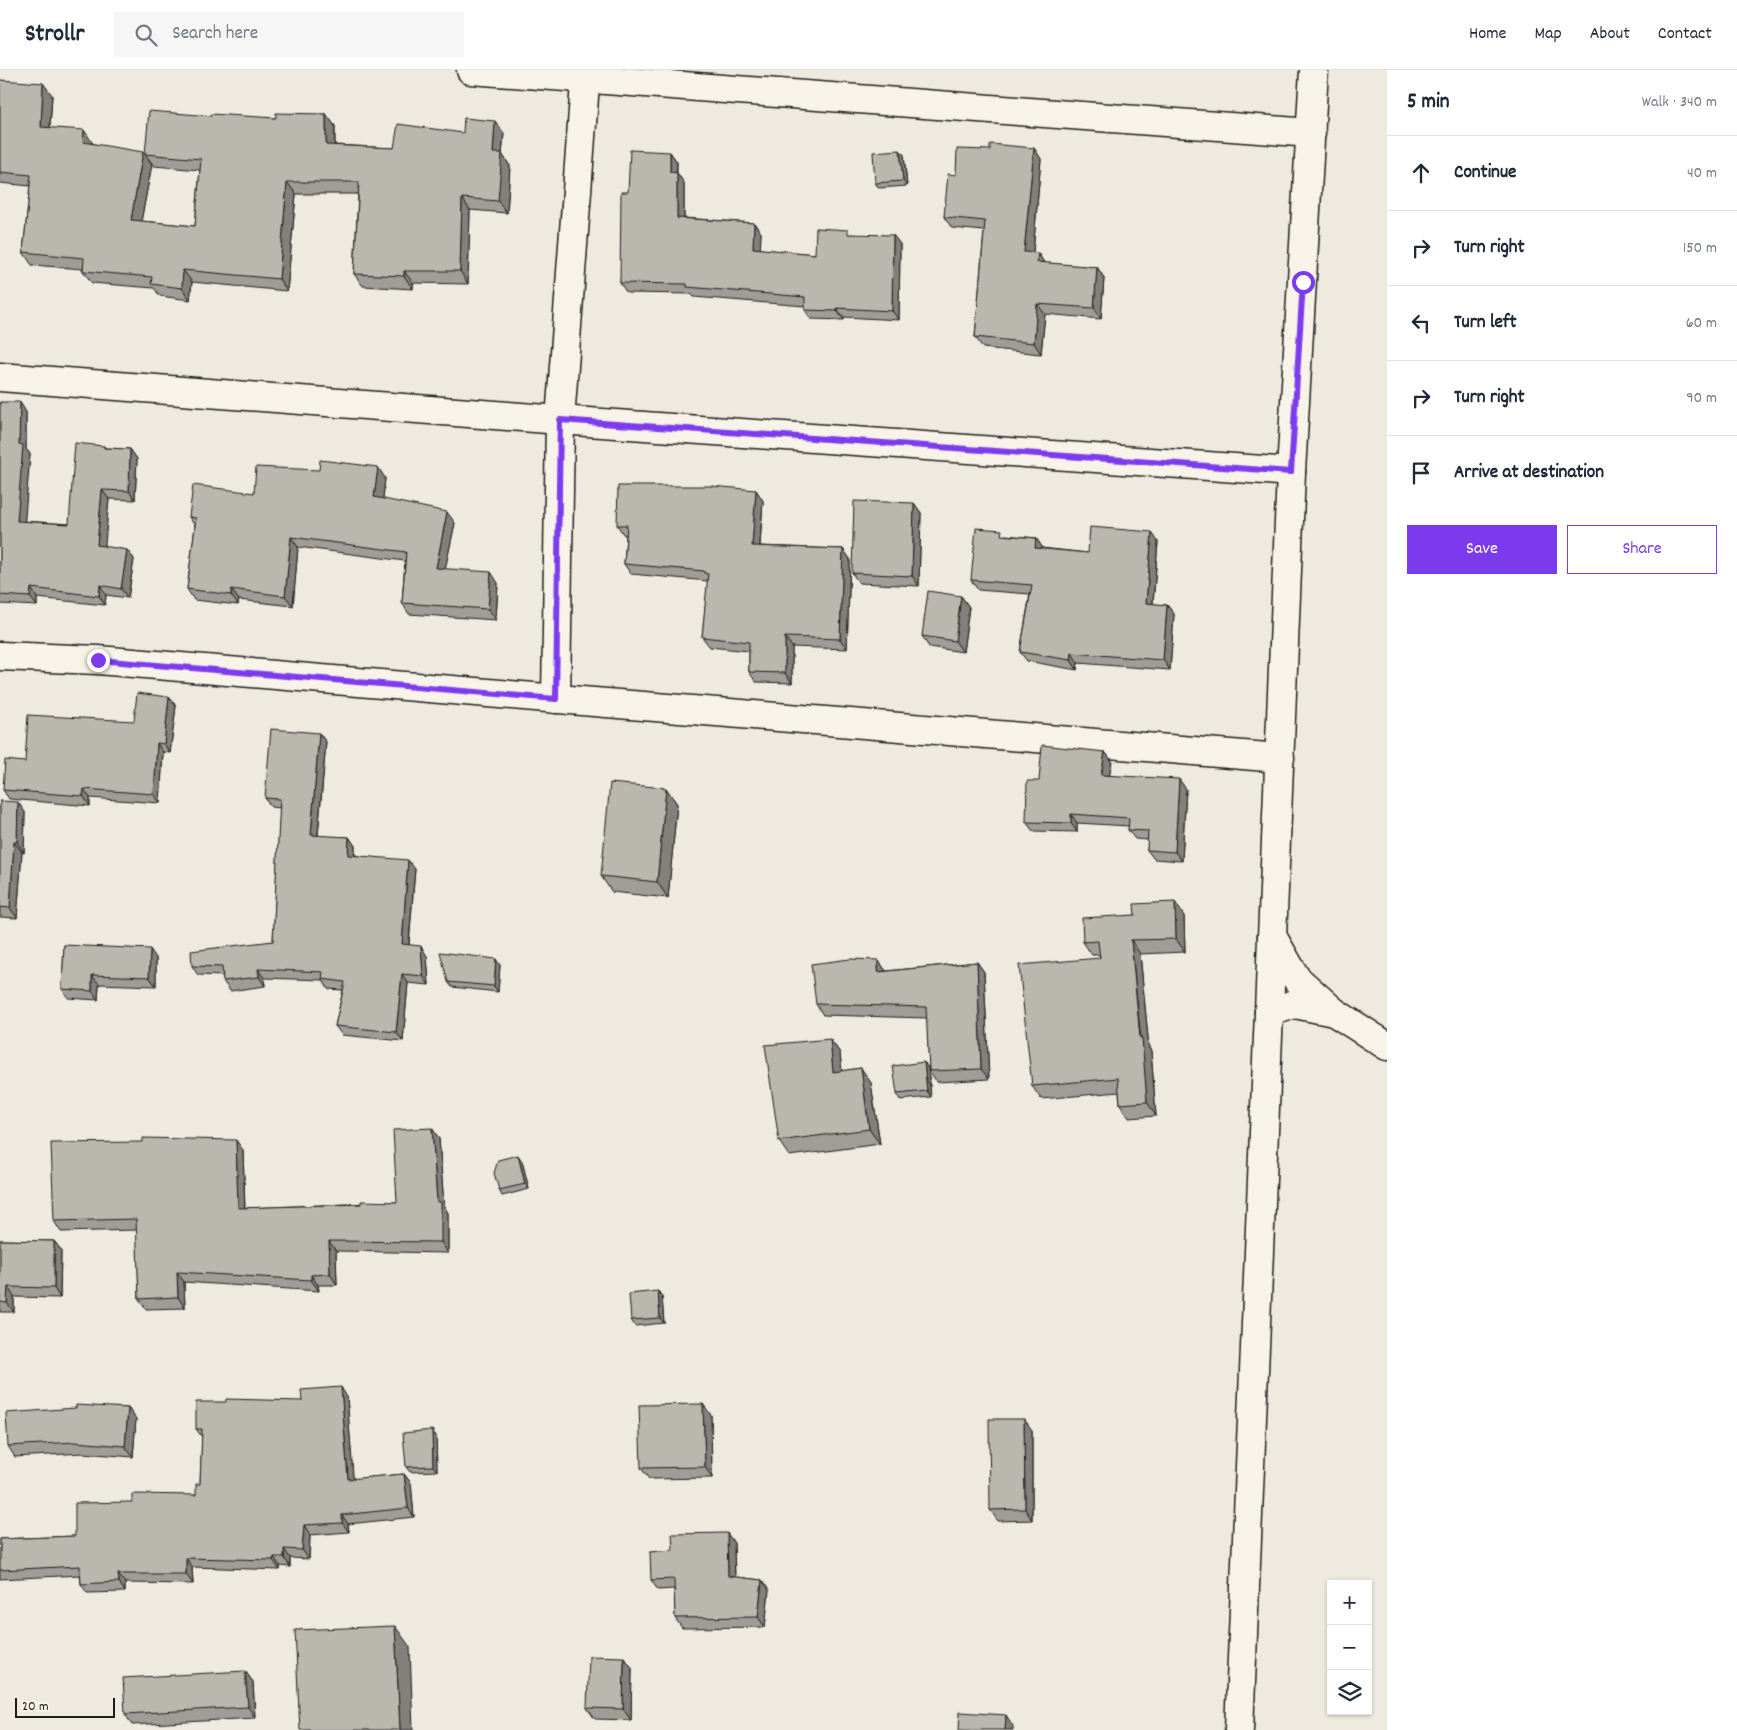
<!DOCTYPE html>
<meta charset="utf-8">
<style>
body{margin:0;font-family:Dekko,sans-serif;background:#f6f6f7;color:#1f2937}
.controls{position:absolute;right:15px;bottom:15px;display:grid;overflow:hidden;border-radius:0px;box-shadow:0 1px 4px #0004}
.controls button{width:45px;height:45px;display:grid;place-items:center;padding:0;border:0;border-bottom:1px solid #e0e1e3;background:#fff;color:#1f2937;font:25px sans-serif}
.scale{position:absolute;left:15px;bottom:12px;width:100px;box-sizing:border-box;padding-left:5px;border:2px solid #1c1c1c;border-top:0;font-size:14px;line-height:18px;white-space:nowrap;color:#1c1c1c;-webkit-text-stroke:4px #f7f3e8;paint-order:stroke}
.stop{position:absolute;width:15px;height:15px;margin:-11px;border:4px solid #7c3aed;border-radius:50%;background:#fff}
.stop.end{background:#7c3aed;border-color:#fff;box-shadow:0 1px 5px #0008}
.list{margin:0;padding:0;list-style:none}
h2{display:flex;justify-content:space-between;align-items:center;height:65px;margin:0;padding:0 20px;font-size:21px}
h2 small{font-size:16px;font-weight:400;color:#747a83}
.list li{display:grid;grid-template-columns:32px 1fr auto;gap:15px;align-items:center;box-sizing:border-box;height:75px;padding:0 20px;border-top:1px solid #e0e1e3}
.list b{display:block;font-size:19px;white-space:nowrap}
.list em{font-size:16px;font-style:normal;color:#747a83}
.actions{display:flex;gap:10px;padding:15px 20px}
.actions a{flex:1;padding:11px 0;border:1px solid #7c3aed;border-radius:0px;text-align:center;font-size:18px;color:#7c3aed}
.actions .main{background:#7c3aed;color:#fff}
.icon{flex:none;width:28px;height:28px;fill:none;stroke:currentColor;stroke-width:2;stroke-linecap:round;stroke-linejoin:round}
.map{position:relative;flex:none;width:1387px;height:1660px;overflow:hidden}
header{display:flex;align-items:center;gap:30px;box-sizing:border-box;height:70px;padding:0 25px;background:#fff;border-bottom:1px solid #e0e1e3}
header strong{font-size:24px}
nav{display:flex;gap:28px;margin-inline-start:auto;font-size:18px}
.search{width:350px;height:45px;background:#f6f6f7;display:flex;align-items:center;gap:12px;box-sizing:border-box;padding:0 18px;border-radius:0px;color:#747a83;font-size:19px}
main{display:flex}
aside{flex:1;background:#fff}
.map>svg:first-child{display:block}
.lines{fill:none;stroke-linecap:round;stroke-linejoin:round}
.street-casing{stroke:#1c1c1c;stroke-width:31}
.secondary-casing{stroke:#1c1c1c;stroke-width:31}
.street{stroke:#f7f3e8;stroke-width:28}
.secondary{stroke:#f7f3e8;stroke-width:28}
.wall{fill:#a09d96;stroke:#1c1c1c}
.shaded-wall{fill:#82807a;stroke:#1c1c1c}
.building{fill:#bab7af;stroke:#1c1c1c}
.route{stroke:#7c3aed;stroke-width:6}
</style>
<header>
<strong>Strollr</strong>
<div class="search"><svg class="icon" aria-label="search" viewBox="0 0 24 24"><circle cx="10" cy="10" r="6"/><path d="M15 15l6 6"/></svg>Search here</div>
<nav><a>Home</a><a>Map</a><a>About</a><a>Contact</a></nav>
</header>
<main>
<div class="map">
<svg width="1387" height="1660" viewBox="0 0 1387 1660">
<rect width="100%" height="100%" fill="#eeeae0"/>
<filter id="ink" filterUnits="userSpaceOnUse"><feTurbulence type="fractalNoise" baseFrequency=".02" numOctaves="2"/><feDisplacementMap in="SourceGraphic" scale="10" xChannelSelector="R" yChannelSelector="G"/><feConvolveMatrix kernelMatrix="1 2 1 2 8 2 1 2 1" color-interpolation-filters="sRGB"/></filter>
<g filter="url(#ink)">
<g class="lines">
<defs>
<g id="street">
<path d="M471 0 1311 63"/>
<path d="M0 307 560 350 1291 402"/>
<path d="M0 586 98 590 582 631 1280 688"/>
<path d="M556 629 560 350 586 0"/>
<path d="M1239 1660 1269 942"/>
</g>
<g id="secondary">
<path d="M1314 0 1291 402 1269 942 1295 934 1334 942"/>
<path d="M1272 866 1296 908 1334 942 1387 976"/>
</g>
</defs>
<!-- street casing -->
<use href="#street" class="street-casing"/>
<!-- secondary casing -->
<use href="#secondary" class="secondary-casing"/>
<!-- street -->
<use href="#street" class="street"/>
<!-- secondary -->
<use href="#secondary" class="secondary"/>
</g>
<!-- wall -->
<g class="wall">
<path d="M0 10 52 25 50 58 92 72V73L152 94 141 151 195 156 200 100 154 96 145 84 211 46 276 48 326 44 335 56V75L394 78 463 63H504L502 84 510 96 507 143 470 140 468 214 413 213V219L363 216 354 204 358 124H296L287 221 192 212 190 230 160 226 154 218 92 213 83 201V199L32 195 23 182 30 116 0 113Z"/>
<path d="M1034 78 1041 89 1033 183H1038L1044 193 1097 197 1104 208 1101 249 1045 244 1041 284 983 278 975 267 984 161 952 158 944 147 956 105 990 80Z"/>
<path d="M900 80 904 85 907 116 879 118 875 113Z"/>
<path d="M670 82 677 92V103L684 113V148L754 153 761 163 760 179 815 184 851 164 900 174 899 250 844 247V250L811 249 805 240V236L694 227 691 224 627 223 620 213 628 122Z"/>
<path d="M0 332 26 342V379L30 384 24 451 69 454 104 376 106 378 130 379 137 389 135 430 109 429 104 477 127 480 134 489 128 528 106 525 105 535 37 528V536L0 534Z"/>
<path d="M385 408 383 429 455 453 445 499 498 513 496 550 409 544 402 533 405 491 298 477 293 536 239 530 238 535 194 530 187 519 195 456 189 447 254 423Z"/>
<path d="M756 420 763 431 760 476 843 479 850 489 847 579 792 577V613L756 612 749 602V581L710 577 702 567 708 511 631 504 624 494 626 465H624L617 455Z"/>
<path d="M914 433 921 443 919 516 859 513 852 503Z"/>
<path d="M1005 465 1036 468 1042 477V478L1088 483 1158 472 1153 534 1167 535 1174 544 1170 600 1078 593 1077 600 1027 591 1020 582 1030 524 978 520 971 510Z"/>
<path d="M961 526 969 537 963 582 929 577 922 566Z"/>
<path d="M169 627 176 636 170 683 163 682 160 733 90 728V736L9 729 3 720 25 692 134 651Z"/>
<path d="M319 663 326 672 318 766 349 767 355 776V785L415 799 409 875 427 886 429 915 408 913 403 971 342 965 335 956 343 920 328 919 323 910 264 908 265 916 230 921 223 911V906L198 905 192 896 273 871 280 738 271 737 265 728Z"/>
<path d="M1105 682 1112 691 1109 705 1186 719 1182 791 1154 789 1147 780 1148 770 1135 769 1128 760 1129 756 1077 753V762L1033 761 1026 752 1039 711Z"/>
<path d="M666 718 677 734 668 828 612 822 601 806Z"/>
<path d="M0 731 25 742 24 783 22 782 17 848 0 847Z"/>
<path d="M1184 846 1185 882 1140 884 1149 978 1151 981 1156 1046 1129 1048 1120 1034 1119 1022 1041 1029 1032 1016 1100 888 1099 885H1092L1083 872Z"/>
<path d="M64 875 156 888V916L99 914 98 930 68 928 62 919Z"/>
<path d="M878 890 886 901 977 892 984 902 989 1009 937 1012 929 1001 927 948 823 945 816 934Z"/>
<path d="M500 895 498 922 452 917 448 912Z"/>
<path d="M830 969 840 983 842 1001 861 998 871 1013 880 1074 789 1086 779 1071Z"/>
<path d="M924 992 928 998 931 1027 900 1030 897 1024Z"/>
<path d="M432 1058 439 1069 444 1136 448 1143V1183L336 1181 337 1215H318L319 1221 184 1212 185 1238 146 1239 139 1229 137 1160 61 1162 54 1151 243 1080 245 1138 397 1132Z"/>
<path d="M522 1091 529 1119 502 1126 499 1120Z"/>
<path d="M0 1170 54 1171 61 1180 60 1228 14 1227V1242H0Z"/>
<path d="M658 1221 662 1227 664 1253 635 1256 631 1250Z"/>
<path d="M347 1327 353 1409 404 1404 411 1413 414 1447 348 1454 349 1462 310 1465 309 1489 290 1488V1497L280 1496V1500L192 1497 193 1514 125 1513V1522L87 1523 81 1514 80 1505 0 1509V1469L75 1466 132 1432 196 1425 200 1414 202 1367 196 1359 302 1331Z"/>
<path d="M76 1338H128L136 1349 133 1387 83 1383 15 1387 8 1376Z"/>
<path d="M711 1345 712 1408 649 1409 641 1398Z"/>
<path d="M432 1360 436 1366 437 1401 410 1402 406 1397Z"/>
<path d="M1032 1360V1450L998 1451 990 1440Z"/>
<path d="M734 1473 735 1507 762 1510 769 1520 765 1557 682 1558 675 1548 674 1519 658 1520 651 1510Z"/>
<path d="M624 1587 632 1598 631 1650 595 1649 587 1638Z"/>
<path d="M245 1601 253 1612 255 1648 132 1655 125 1644Z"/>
</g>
<!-- shaded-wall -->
<g class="shaded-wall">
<path d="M43 13 52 25 49 70 41 57Z"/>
<path d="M326 44 335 56 334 87 326 75Z"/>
<path d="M495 51 504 63 502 84 510 96 507 143 498 131 493 83Z"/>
<path d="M84 60 92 72V84L83 72Z"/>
<path d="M1034 78 1041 89 1032 193 1024 182Z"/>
<path d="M900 80 904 85 907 116 903 111Z"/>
<path d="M143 82 152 94 139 162 131 150Z"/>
<path d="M670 82 677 92 676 112 670 102Z"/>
<path d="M677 103 684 113V158L677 148Z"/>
<path d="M287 112 296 124 287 221 279 209Z"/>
<path d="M462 128 470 140 468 214 460 201Z"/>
<path d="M754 153 761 163 760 188 753 178Z"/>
<path d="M893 165 900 174 899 250 892 241Z"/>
<path d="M1038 183 1045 194 1037 192Z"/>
<path d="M1097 197 1104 208 1101 249 1094 238Z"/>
<path d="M183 200 192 212 190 230 182 218Z"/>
<path d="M404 201 413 213V219L404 206Z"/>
<path d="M1037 234 1045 244 1041 284 1034 273Z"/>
<path d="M837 238 844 247V250L837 241Z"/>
<path d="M20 332 26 342V379L30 384 24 460 17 451Z"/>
<path d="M130 379 137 389 135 430 129 421Z"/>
<path d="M378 397 385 408 382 438 374 427Z"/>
<path d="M102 420 109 429 104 485 97 475Z"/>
<path d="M756 420 763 431 759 486 752 476Z"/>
<path d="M914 433 921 443 919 516 912 506Z"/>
<path d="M447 442 455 453 443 509 436 498Z"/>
<path d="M1152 462 1158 472 1152 543 1146 533Z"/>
<path d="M291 467 298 477 293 536 285 526Z"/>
<path d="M1036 468 1042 477 1041 487 1035 478Z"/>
<path d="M843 479 850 489 847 579 840 569Z"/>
<path d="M127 480 134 489 128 528 121 519Z"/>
<path d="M491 502 498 513 496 550 488 539Z"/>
<path d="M100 515 106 525 105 535 99 526Z"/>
<path d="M31 518 37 528V536L30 527Z"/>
<path d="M231 519 239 530 238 535 231 525Z"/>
<path d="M961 526 969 537 963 582 955 571Z"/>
<path d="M1167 535 1174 544 1170 600 1163 590Z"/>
<path d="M785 567 792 577V613L785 603Z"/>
<path d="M1072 583 1078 593 1077 600 1071 590Z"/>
<path d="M169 627 176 636 170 683 164 674Z"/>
<path d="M319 663 326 672 317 775 311 765Z"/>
<path d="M157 673 163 682 160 733 154 724Z"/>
<path d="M1105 682 1112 691 1108 714 1101 705Z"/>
<path d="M1179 709 1186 719 1182 791 1175 782Z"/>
<path d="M666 718 677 734 668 828 657 812Z"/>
<path d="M84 719 90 728V736L83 726Z"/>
<path d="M18 732 25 742 24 783 17 772Z"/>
<path d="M1071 744 1077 753V762L1071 753Z"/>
<path d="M349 767 355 776 354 794 348 785Z"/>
<path d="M14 772 22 782 17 848 10 838Z"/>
<path d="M408 790 415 799 408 883 402 874Z"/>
<path d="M1175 832 1184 846 1185 882 1176 869Z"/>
<path d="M1131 870 1140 884 1149 978 1151 981 1156 1046 1147 1032Z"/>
<path d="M421 876 427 886 429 915 423 906Z"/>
<path d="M150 879 156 888V916L149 907Z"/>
<path d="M496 889 500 895 498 922 494 916Z"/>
<path d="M878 890 886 901 878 902Z"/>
<path d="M977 892 984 902 989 1009 981 999Z"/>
<path d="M258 899 264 908 265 916 259 907Z"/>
<path d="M402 904 408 913 403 971 396 962Z"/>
<path d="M92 905 99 914 98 930 92 921Z"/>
<path d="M830 969 840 983 843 1017 833 1002Z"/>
<path d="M924 992 928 998 931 1027 927 1021Z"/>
<path d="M861 998 871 1013 880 1074 869 1059Z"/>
<path d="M432 1058 439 1069 444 1136 448 1143V1183L441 1172 437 1132Z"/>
<path d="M236 1070 243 1080 245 1148 238 1138Z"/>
<path d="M518 1085 522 1091 529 1119 525 1114Z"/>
<path d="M54 1171 61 1180 60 1228 54 1218Z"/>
<path d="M329 1171 336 1181 337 1215 330 1204Z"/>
<path d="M177 1202 184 1212 185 1238 178 1227Z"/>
<path d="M311 1205 318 1215 319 1221 311 1210Z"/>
<path d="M8 1217 14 1227V1242L7 1233Z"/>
<path d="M658 1221 662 1227 664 1253 660 1248Z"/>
<path d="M341 1317 347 1327 354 1418 348 1409Z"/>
<path d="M703 1334 711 1345 712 1408 705 1397Z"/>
<path d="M128 1338 136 1349 133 1387 125 1376Z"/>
<path d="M1024 1349 1032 1360V1450L1025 1439Z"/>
<path d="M432 1360 436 1366 437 1401 433 1396Z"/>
<path d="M404 1404 411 1413 414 1447 408 1438Z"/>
<path d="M342 1445 348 1454 349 1462 342 1453Z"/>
<path d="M304 1455 310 1465 309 1489 302 1480Z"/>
<path d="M727 1463 734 1473 735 1516 728 1506Z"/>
<path d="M284 1479 290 1488V1497L284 1487Z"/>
<path d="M274 1487 280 1496V1500L273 1490Z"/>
<path d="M186 1488 192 1497 193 1514 186 1504Z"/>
<path d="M118 1504 125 1513V1522L119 1512Z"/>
<path d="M762 1510 769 1520 765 1557 758 1547Z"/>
<path d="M395 1556 410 1577 413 1660H400Z"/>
<path d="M624 1587 632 1598 631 1650 623 1639Z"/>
<path d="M245 1601 253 1612 255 1648 248 1637Z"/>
<path d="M1006 1645 1013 1656V1660H1005Z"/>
</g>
<!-- building -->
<g class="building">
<path d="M0 10 43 13 41 57 84 60 83 72 143 82 131 150 195 156 201 89 145 84 149 41 211 46V44L276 48V43L326 44V75L394 78 398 54 463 63 464 48 495 51 493 83H502L498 131 462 128 460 201H404V206L354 204 359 112H287L279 209 183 200 182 218 151 214 152 207 83 201 84 188 23 182 31 105 0 102Z"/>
<path d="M990 74 1034 78 1024 182 1038 183 1037 192 1097 197 1094 238 1037 234 1034 273 975 267 985 151 944 147 948 104 956 105 957 79 990 80Z"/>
<path d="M630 80 670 82V102L677 103V148L754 153 753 178 815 184 816 158 848 160V164L893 165 892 241 837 238V241L805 240V227L687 217V214L620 213 621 122H628Z"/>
<path d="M900 80 903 111 875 113 873 82Z"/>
<path d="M0 332H20L19 374 23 375 17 451 69 454 75 373 104 376V378L130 379 129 421 102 420 97 475 127 480 121 519 100 515 99 526 31 518 30 527 0 525Z"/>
<path d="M320 390 378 397 374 427 447 442 436 498 491 502 488 539 402 533 406 482 291 467 285 526 231 519V525L187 519 196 448 189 447 193 415 254 423 256 397 319 400Z"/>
<path d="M618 416H712L756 420 752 476 843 479 840 569 785 567V603L749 602V572L702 567 708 504 704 503V501L624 494 627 455H617Z"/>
<path d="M854 431 914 433 912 506 852 503Z"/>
<path d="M1090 457 1152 462 1146 533 1167 535 1163 590 1072 583 1071 590 1020 582 1032 515 971 510 976 458 1002 460 1001 465 1036 468 1035 478 1088 483Z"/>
<path d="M928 521 961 526 955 571 922 566Z"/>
<path d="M137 623 169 627 164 674 157 673 154 724 84 719 83 726 3 720 5 690 25 692 28 645 134 651Z"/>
<path d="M271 659 319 663 311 765 349 767 348 785 408 790 402 874 421 876 423 906 402 904 396 962 335 956 345 912 322 909 323 902 258 899 259 907 223 911 222 897 192 896 191 881 273 871 280 729 265 728Z"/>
<path d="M1042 675 1105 682 1101 705 1179 709 1175 782 1147 780 1148 761 1128 760 1129 748 1071 744V753L1026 752 1027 711H1039Z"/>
<path d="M610 713 666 718 657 812 601 806Z"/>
<path d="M0 731 18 732 17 772H14L10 838 0 837Z"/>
<path d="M1175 832 1176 869 1131 870 1140 968H1142L1147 1032 1120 1034 1118 1008 1032 1016 1019 895 1100 888 1098 871 1083 872 1082 848 1135 845 1134 834Z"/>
<path d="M64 875 150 879 149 907 92 905V921L62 919Z"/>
<path d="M440 882 496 889 494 916 448 912Z"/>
<path d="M850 889 878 890V902L977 892 981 999 929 1001 926 937 816 934 811 894Z"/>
<path d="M830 969 833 1002 861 998 869 1059 779 1071 765 975Z"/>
<path d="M924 992 927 1021 897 1024 893 996Z"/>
<path d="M432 1058 437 1132H441V1172L329 1171 330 1204 311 1205V1210L177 1202 178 1227 139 1229 136 1149 54 1151 51 1073 143 1072V1068L236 1070 238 1138 361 1134V1131L397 1132 393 1060Z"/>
<path d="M518 1085 525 1114 499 1120 494 1103 498 1090Z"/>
<path d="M0 1170 54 1171V1218L8 1217 7 1233 0 1232Z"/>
<path d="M658 1221 660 1248 631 1250 629 1224Z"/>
<path d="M341 1317 348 1409 404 1404 408 1438 342 1445V1453L304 1455 302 1480 284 1479V1487H274L273 1490 186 1488V1504H118L119 1512 81 1514 80 1496 0 1500V1469L75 1466V1433L132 1432V1424L196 1425V1414H200L202 1359H196V1332H226V1329L302 1331 301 1320Z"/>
<path d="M703 1334 705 1397 641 1398 639 1335Z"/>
<path d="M76 1335 128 1338 125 1376 75 1372 8 1376 6 1343 76 1338Z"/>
<path d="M989 1349H1024L1025 1439 990 1440Z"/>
<path d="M432 1360 433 1396 406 1397 403 1363Z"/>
<path d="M727 1463 728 1506 762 1510 758 1547 675 1548 674 1509 651 1510 650 1482 673 1480 672 1464Z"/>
<path d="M395 1556 400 1660H300L295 1560Z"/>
<path d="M589 1586 624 1587 623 1639 587 1638Z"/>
<path d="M245 1601 248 1637 125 1644 123 1608Z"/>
<path d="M960 1642 1006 1645 1005 1660H959Z"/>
</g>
</g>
<g class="lines" filter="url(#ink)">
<!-- route -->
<path class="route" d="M98 590 556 629 560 350 1291 402 1303 212"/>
</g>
</svg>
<div class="controls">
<button>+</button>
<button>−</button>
<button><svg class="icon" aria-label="layers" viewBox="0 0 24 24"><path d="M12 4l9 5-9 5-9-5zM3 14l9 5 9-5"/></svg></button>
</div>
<div class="scale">20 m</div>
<div class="stop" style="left:1303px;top:212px"></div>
<div class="stop end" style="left:98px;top:590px"></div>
</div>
<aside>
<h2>5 min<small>Walk · 340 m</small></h2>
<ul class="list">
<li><svg class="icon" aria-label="ahead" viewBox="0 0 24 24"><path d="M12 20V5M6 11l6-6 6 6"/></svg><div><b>Continue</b></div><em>40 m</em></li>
<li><svg class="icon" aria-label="right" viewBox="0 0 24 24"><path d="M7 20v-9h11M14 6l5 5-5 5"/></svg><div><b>Turn right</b></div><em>150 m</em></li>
<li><svg class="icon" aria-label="left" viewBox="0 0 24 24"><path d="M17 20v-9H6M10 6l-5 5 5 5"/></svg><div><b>Turn left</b></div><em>60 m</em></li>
<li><svg class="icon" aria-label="right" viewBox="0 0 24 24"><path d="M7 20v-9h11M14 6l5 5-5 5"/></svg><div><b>Turn right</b></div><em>90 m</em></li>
<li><svg class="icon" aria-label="arrive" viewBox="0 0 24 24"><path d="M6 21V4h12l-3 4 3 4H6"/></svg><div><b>Arrive at destination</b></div></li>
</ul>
<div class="actions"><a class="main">Save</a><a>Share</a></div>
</aside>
</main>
